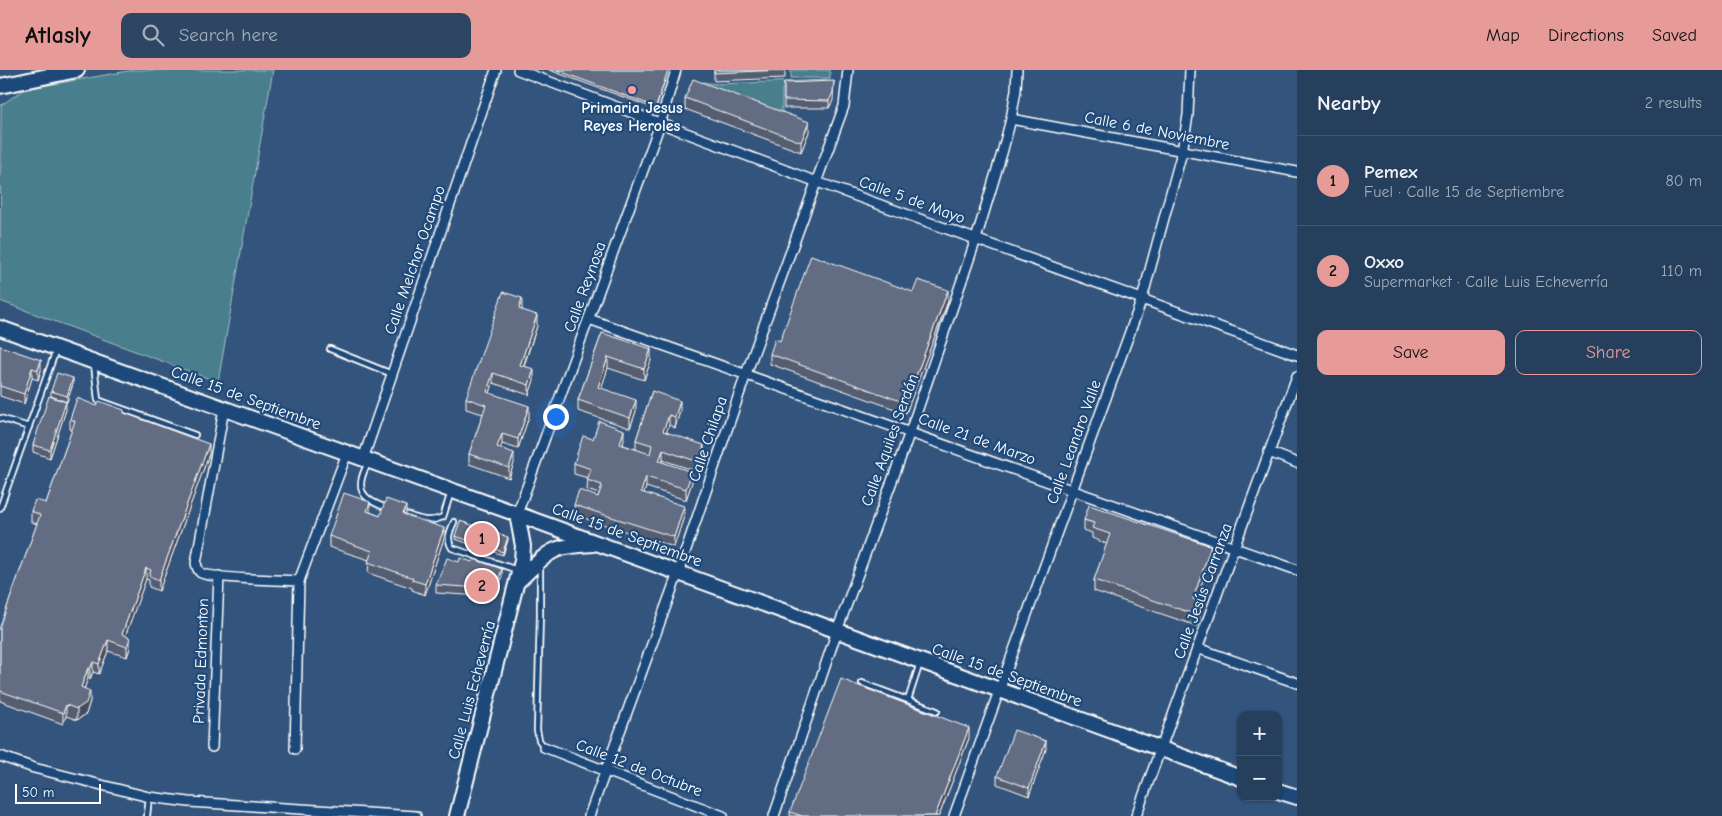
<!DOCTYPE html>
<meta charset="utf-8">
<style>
body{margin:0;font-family:"Comic Neue",sans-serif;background:#2e4663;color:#f1f3f6}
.controls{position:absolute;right:15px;bottom:15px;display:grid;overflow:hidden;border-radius:10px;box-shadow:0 1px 4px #0004}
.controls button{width:45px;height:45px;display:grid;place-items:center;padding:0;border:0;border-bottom:1px solid #425872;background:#263f5d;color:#f1f3f6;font:25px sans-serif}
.scale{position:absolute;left:15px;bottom:12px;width:86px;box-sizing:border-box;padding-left:5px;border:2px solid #fff;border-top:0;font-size:14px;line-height:18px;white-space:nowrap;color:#fff;-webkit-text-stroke:4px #1f4a7a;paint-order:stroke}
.you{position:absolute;left:555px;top:346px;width:18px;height:18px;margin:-12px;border:4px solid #fff;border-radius:50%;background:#1a73e8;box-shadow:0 0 0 8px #1a73e833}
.badge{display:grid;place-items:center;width:32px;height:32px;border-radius:50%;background:#e69b98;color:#111;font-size:16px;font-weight:700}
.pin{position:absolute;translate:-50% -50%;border:2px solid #fff;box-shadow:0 1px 5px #0006}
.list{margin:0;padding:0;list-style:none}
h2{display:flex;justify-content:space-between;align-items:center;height:65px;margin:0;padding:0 20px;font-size:21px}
h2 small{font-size:16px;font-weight:400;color:#a4afbc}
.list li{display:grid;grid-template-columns:32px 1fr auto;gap:15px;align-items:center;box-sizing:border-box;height:90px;padding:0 20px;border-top:1px solid #425872}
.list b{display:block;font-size:19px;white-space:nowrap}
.list p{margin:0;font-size:16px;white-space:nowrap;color:#a4afbc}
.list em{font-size:16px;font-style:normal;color:#a4afbc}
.actions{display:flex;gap:10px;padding:15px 20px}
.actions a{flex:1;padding:11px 0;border:1px solid #e69b98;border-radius:10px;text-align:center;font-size:18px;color:#e69b98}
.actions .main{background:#e69b98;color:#111}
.icon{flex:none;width:28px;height:28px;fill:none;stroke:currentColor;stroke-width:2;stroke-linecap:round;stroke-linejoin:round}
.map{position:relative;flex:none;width:1297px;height:746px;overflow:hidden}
header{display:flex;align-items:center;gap:30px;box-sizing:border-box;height:70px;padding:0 25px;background:#e69b98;color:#111}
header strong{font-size:24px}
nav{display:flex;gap:28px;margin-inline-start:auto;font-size:18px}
.search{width:350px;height:45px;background:#2e4663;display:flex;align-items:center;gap:12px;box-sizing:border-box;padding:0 18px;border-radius:10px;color:#a4afbc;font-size:19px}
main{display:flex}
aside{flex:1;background:#263f5d}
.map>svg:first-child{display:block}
.green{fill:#4a7f8c;stroke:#a4bfc6}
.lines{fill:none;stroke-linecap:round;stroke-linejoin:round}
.lane-casing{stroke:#fff;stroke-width:8}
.street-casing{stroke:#fff;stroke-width:12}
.secondary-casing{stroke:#fff;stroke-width:18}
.lane{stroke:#1f4a7a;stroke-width:4.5}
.street{stroke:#1f4a7a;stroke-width:9}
.secondary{stroke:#1f4a7a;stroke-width:14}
.wall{fill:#545d70;stroke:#fff}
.shaded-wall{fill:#454c5b;stroke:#fff}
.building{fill:#626c82;stroke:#fff}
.poi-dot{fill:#ff9aa2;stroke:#1f4a7a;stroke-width:2}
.labels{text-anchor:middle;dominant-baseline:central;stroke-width:4.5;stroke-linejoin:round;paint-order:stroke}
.poi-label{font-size:16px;font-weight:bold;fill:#fff;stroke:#1f4a7a}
.street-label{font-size:16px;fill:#fff;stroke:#1f4a7a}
</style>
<header>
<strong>Atlasly</strong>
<div class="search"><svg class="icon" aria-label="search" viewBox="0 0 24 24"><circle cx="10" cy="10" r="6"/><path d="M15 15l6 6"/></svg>Search here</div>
<nav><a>Map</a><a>Directions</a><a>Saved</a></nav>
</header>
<main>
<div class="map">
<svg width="1297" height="746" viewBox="0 0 1297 746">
<rect width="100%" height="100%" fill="#33547c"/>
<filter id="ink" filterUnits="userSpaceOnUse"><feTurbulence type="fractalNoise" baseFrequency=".02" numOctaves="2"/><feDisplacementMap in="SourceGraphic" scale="10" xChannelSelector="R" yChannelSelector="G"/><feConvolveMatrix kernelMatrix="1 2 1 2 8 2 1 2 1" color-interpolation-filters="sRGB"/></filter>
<g filter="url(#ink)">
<!-- green -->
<g class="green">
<path d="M134 0H273L218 312 0 231 1 35 25 19Z"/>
<rect x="791" y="0" width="39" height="8"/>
<path d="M829 10 828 18 782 19V49L699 20 703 12 716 14Z"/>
</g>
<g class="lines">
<defs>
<g id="lane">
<path d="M330 279 392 304"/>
<path d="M94 294 98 330 195 365"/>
<path d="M0 348 29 357"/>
<path d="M368 393C354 419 361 429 387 438"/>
<path d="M0 438 56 280"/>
<path d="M402 443C416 448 428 454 443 447L451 422"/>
<path d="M454 452C450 461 446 469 452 478L517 500"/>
<path d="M540 495V545L537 660 539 670 544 677"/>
<path d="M862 613 937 641"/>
<path d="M908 630 920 593"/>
<path d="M147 746 149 727"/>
</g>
<g id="street">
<path d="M518 0 817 112 1297 285"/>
<path d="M1011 49 1297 102"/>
<path d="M589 249 1297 500"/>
<path d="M224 339 196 493C197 497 197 500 201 503 213 509 281 510 299 511"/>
<path d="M1269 382 1297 393"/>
<path d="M363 389 496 0"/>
<path d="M517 444 660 54 676 0"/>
<path d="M1197 578 1297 613"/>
<path d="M212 677 219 506"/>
<path d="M544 677 723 746"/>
<path d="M295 679 299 511 347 383"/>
<path d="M0 686 34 698 149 727 189 732 416 746"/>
<path d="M589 746 678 503 746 304 844 36 848 0"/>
<path d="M774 746 837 561 910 362 976 169 1002 83 1011 49 1016 20 1017 0"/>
<path d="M954 746 999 621 1142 229 1182 82 1188 45 1190 0"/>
<path d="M1136 746 1297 306"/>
</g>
<g id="secondary">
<path d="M0 16 77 0"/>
<path d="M0 258 517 444 1241 708"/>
<path d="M518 511C530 501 543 484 558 479 569 475 581 475 593 474"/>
<path d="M1278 721 1297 727"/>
<path d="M457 746 522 491 523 476 517 444"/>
</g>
</defs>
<!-- lane casing -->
<use href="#lane" class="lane-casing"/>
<!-- street casing -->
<use href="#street" class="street-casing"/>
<!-- secondary casing -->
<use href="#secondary" class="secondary-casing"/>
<!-- lane -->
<use href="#lane" class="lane"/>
<!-- street -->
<use href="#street" class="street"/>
<!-- secondary -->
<use href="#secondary" class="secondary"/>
</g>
<!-- wall -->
<g class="wall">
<path d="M549 0H668L656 39Z"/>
<path d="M714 0H785V8L714 11Z"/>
<path d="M784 13 833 30 829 38H784Z"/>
<path d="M685 28 809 62 801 82 685 39Z"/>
<path d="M913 222 948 231 906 343 770 294V284Z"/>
<path d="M522 239V240L537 256 524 296 534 310 529 325 493 313 490 323 529 346 518 379 502 374 500 378 514 393 509 408 469 394V384L483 344 466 339V328Z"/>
<path d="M602 263 651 290 644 310 608 298 601 318 636 341 630 358 578 341V330Z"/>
<path d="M0 276 41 300 38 310 32 308 24 334 0 326Z"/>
<path d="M73 314 67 332 51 326V321Z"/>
<path d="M652 321 680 341 675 358 669 355 666 362 704 385 699 402 663 390V392L692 412 686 430 646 417 644 423 684 446 674 477 574 445V435L598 427 599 424 587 420 588 408 574 404V393L593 369 624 370 623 375 636 379V370Z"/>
<path d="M97 336 124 343 209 384 159 521 149 517V510L146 509 125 566 130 578 127 587 108 581 99 604 93 602 90 609 88 608 84 619 90 631 86 644 77 650 66 646 63 654 0 631V557L37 454 31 452V441L46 433 72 360 70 359V349Z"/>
<path d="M66 340 50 388 33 382V375Z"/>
<path d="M370 442 380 446 406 445 444 468 425 525 412 520V518L368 503 369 490 329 477V466Z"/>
<path d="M1084 450 1211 487 1196 530 1201 542 1197 556 1094 521V510L1107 474 1092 468V463L1084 460Z"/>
<path d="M455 466 508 470 503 485 455 469Z"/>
<path d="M502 507 495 527 436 523V515Z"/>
<path d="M969 668 939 746H790V742Z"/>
<path d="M1046 679 1029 726 997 714V706Z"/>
</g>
<!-- shaded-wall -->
<g class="shaded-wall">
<path d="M834 11 833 30 829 38V31Z"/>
<path d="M809 52V62L801 82V72Z"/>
<path d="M948 220V231L906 343V333Z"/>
<path d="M522 228V239L519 249V239Z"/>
<path d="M537 245V256L520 305V295Z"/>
<path d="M651 279V290L644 310V299Z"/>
<path d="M608 287V298L598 328V317Z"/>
<path d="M41 290V300L38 310V300Z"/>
<path d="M32 298V308L24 334V324Z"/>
<path d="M534 299V310L529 325V315Z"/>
<path d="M493 303V313L487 332V322Z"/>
<path d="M73 308V314L67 332V326Z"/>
<path d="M636 330V341L630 358V348Z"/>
<path d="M680 331V341L675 358V347Z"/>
<path d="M66 332V340L50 388V380Z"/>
<path d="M529 336V346L518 379V369Z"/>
<path d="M669 345V355L663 372V361Z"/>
<path d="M624 360V370L620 384V374Z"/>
<path d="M502 364V374L497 387V377Z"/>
<path d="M209 374V384L159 521V510Z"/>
<path d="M704 375V385L699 402V392Z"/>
<path d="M663 380V390L659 402V391Z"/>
<path d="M514 383V393L509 408V398Z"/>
<path d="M692 402V412L686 430V419Z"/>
<path d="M646 407V417L641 432V422Z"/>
<path d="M370 432V443L367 441Z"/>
<path d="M406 436V446L403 444Z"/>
<path d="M684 436V446L674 477V467Z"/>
<path d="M444 458V468L425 525V514Z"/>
<path d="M508 467V470L503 485V482Z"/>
<path d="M1211 476V487L1193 539V529Z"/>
<path d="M146 498V509L122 575V564Z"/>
<path d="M502 499V507L495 527V519Z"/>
<path d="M1201 532V542L1197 556V545Z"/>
<path d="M130 568V578L127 587V577Z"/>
<path d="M108 570V581L99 604V594Z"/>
<path d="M93 592V602L90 609V599Z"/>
<path d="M88 598V608L81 628V617Z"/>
<path d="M90 621V631L86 644 77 650V639Z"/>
<path d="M66 635V646L63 654V643Z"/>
<path d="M969 658V668L939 746H935Z"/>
<path d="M1046 671V679L1029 726V718Z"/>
</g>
<!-- building -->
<g class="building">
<path d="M556 0H668L656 37Z"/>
<path d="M714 0H785L714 3Z"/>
<path d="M693 9 809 52 801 72 685 28Z"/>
<path d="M834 11 833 22 829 31 784 30V13Z"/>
<path d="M811 185 913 222 918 210 948 220 906 333 770 284 775 269 780 271Z"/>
<path d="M503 222 522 228 519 239 537 245 520 295 534 299 529 315 493 303 487 322 529 336 518 369 502 364 497 377 514 383 509 398 469 384 486 335 466 328Z"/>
<path d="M602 263 651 279 644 299 608 287 598 317 636 330 630 348 578 330Z"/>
<path d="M0 276 41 290 38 300 32 298 24 324 0 316Z"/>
<path d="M57 303 73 308 67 326 51 321Z"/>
<path d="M652 321 680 331 675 347 669 345 663 361 704 375 699 392 663 380 659 391 692 402 686 419 646 407 641 422 684 436 674 467 574 435 579 420 598 427 602 415 587 410 591 399 574 393 583 366 593 369 599 351 624 360 620 374 650 384 652 375 636 370Z"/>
<path d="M49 326 66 332 50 380 33 375Z"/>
<path d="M77 328 97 336 99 331 124 340V343L209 374 159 510 149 506 151 500 146 498 122 564 130 568 127 577 108 570 99 594 93 592 90 599 88 598 81 617 90 621 86 633 77 639 66 635 63 643 0 621V557L40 445 31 441 35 430 46 433 75 351 70 349Z"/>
<path d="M344 423 370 432 367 441 380 446 386 429 406 436 403 444 444 458 425 514 412 510 413 508 368 492 372 481 329 466Z"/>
<path d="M1089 435 1211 476 1193 529 1201 532 1197 545 1094 510 1110 464 1092 458 1094 453 1084 450Z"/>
<path d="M460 451 508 467 503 482 455 466Z"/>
<path d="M447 488 459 492 460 488 472 492 473 489 502 499 495 519 436 515Z"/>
<path d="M841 609 969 658 935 746H802L790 742Z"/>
<path d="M1014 660 1046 671 1029 718 997 706Z"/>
</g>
</g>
<!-- markers -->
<circle class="poi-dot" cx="632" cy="20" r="5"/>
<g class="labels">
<!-- poi labels -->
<g class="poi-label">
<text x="632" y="38">Primaria Jesus<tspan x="632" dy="18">Reyes Heroles</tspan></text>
</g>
<!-- street labels -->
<g class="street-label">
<text transform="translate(1157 61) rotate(11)">Calle 6 de Noviembre</text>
<text transform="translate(912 130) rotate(20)">Calle 5 de Mayo</text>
<text transform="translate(415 190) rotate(-71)">Calle Melchor Ocampo</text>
<text transform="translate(585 217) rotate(-70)">Calle Reynosa</text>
<text transform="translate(246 328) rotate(20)">Calle 15 de Septiembre</text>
<text transform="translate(708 369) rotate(-71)">Calle Chilapa</text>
<text transform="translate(977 369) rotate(20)">Calle 21 de Marzo</text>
<text transform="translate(890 370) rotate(-70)">Calle Aquiles Serdán</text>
<text transform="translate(1074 372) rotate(-70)">Calle Leandro Valle</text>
<text transform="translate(627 465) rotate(20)">Calle 15 de Septiembre</text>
<text transform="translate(1203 521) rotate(-70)">Calle Jesús Carranza</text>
<text transform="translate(201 591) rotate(-88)">Privada Edmonton</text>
<text transform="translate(1007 605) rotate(20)">Calle 15 de Septiembre</text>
<text transform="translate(472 620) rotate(-75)">Calle Luis Echeverría</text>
<text transform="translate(639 698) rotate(21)">Calle 12 de Octubre</text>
</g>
</g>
</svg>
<div class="controls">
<button>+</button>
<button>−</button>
</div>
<div class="scale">50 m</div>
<div class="you"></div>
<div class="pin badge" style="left:482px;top:469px">1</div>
<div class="pin badge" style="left:482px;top:516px">2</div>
</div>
<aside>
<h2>Nearby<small>2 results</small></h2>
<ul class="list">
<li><span class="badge">1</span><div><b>Pemex</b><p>Fuel · Calle 15 de Septiembre</p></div><em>80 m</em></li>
<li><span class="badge">2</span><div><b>Oxxo</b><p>Supermarket · Calle Luis Echeverría</p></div><em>110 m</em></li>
</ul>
<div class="actions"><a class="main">Save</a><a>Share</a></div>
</aside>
</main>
